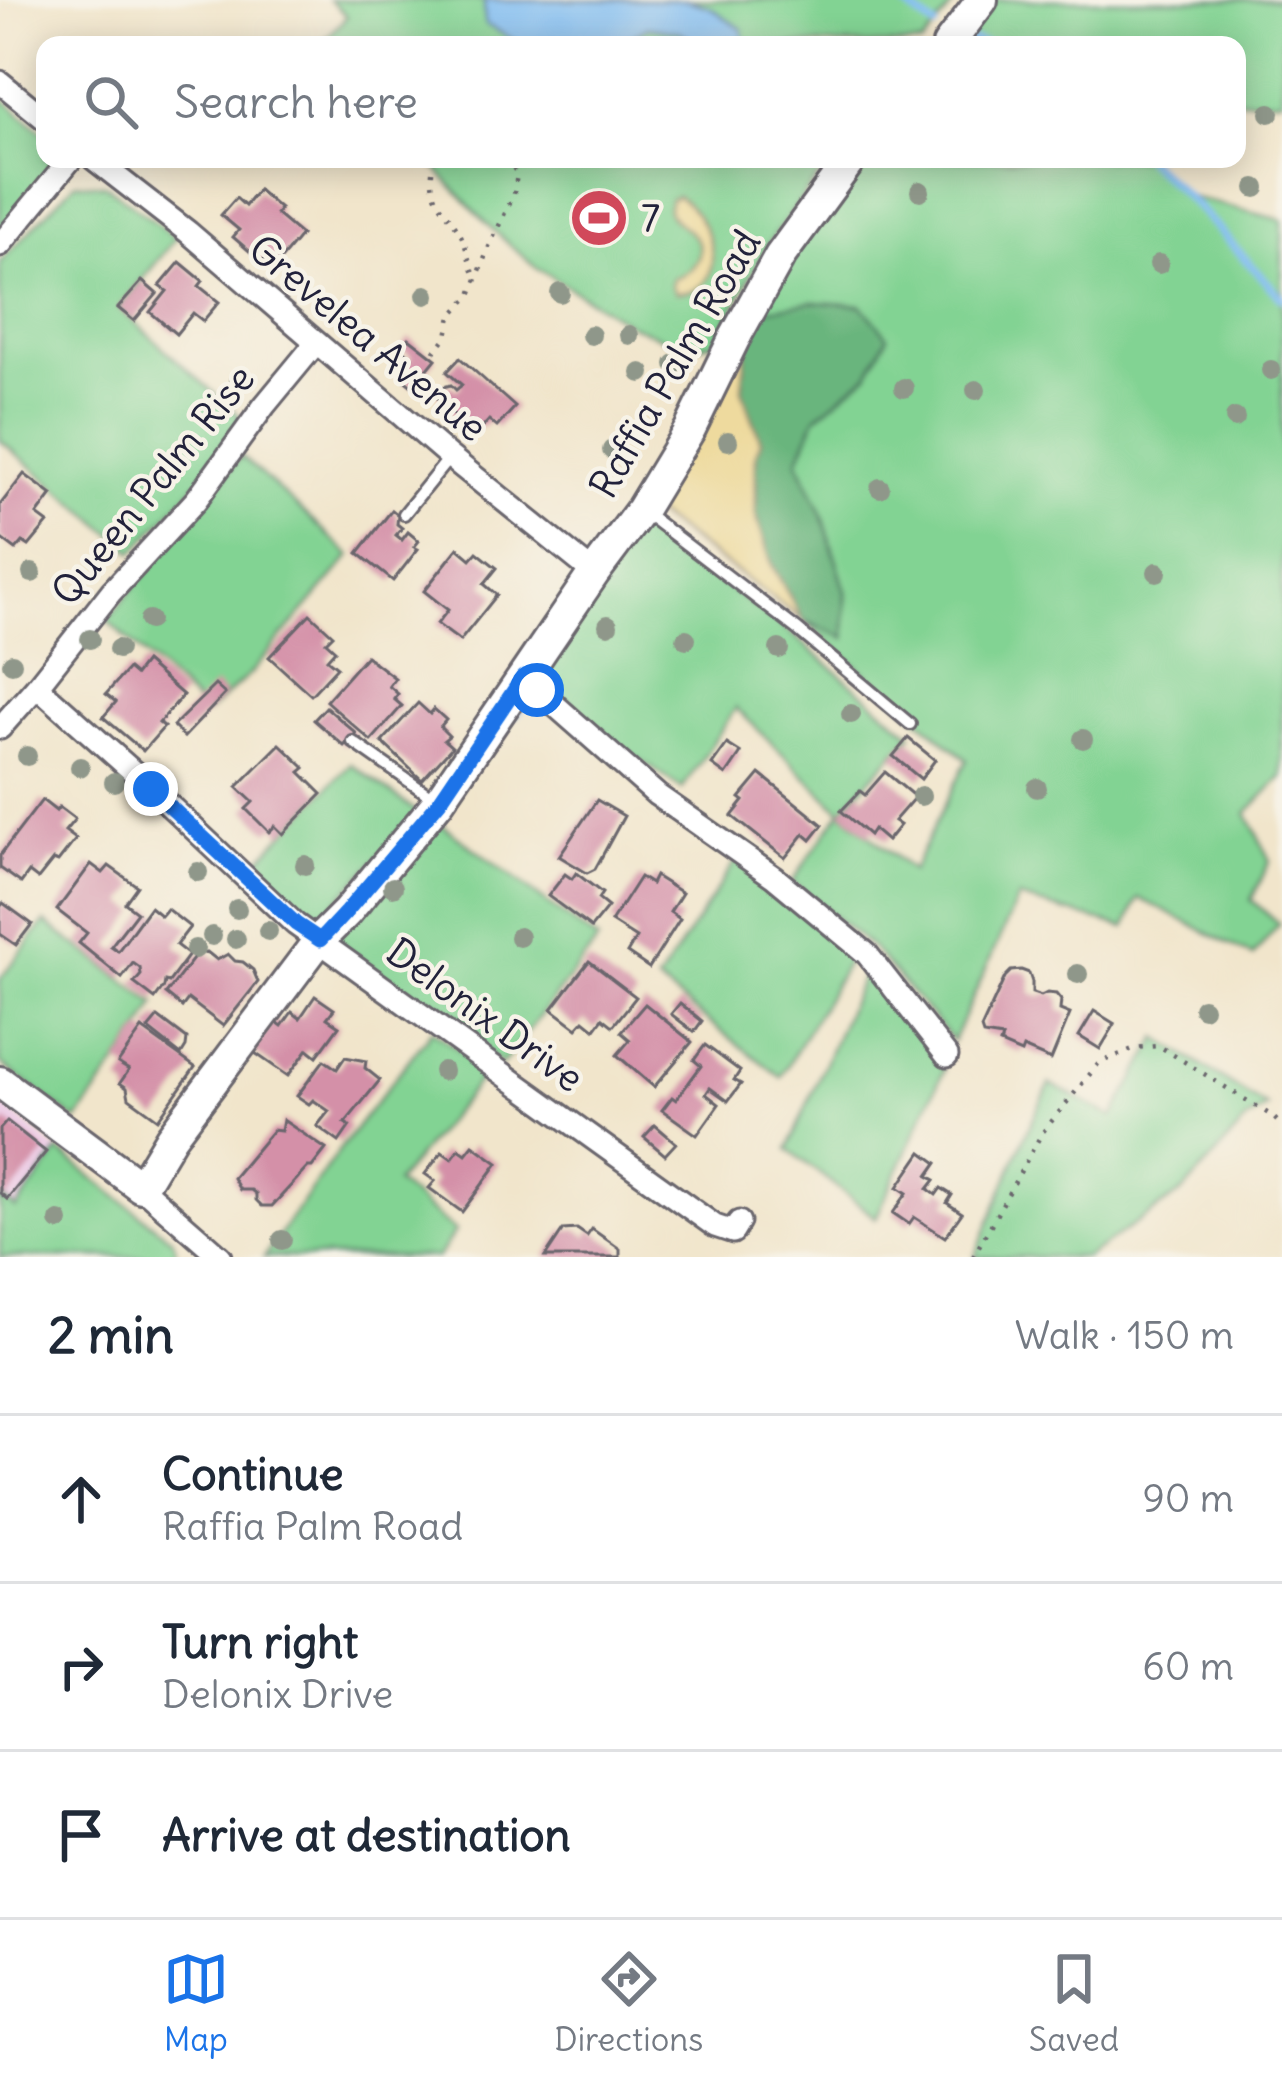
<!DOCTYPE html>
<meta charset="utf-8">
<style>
body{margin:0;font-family:Delius,sans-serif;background:#f6f6f7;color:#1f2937}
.stop{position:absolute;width:36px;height:36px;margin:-27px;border:9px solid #1a73e8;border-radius:50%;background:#fff}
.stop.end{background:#1a73e8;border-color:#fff;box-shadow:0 3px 12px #0008}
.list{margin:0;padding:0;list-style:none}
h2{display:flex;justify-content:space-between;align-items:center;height:156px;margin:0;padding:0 48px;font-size:51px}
h2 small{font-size:39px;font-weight:400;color:#747a83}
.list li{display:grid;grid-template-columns:78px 1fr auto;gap:36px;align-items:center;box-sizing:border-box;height:168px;padding:0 48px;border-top:3px solid #e0e1e3}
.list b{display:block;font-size:45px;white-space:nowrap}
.list p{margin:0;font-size:39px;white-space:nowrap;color:#747a83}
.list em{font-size:39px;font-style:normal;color:#747a83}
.icon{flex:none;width:66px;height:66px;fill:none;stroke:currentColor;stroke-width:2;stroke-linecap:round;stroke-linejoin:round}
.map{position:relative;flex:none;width:1282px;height:1257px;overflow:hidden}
.search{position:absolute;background:#fff;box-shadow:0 6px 30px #0003;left:36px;right:36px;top:36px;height:132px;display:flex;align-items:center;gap:30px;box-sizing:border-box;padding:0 42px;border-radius:24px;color:#747a83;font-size:45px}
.sheet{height:660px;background:#fff}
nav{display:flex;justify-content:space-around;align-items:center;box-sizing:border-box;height:168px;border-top:3px solid #e0e1e3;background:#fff;font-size:33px;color:#747a83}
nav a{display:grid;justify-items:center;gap:6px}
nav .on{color:#1a73e8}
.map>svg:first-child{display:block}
.built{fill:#eed0e7}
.green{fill:#82d393;stroke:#527a67;stroke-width:3}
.forest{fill:#69b57d;stroke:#466c5c;stroke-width:3}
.sand{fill:#eeda9e;stroke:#887e6c;stroke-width:3}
.water{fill:#7ebbf1;stroke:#506e96;stroke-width:3}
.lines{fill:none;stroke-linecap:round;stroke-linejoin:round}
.stream{stroke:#7ebbf1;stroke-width:8}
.building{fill:#d490a8}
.lane-casing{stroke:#6a666d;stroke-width:16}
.street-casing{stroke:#6a666d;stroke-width:27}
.secondary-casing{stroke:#6a666d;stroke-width:36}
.path{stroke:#6a666d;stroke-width:4.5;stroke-dasharray:3 9;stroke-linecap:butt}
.lane{stroke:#fff;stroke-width:10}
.street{stroke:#fff;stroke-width:21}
.secondary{stroke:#fff;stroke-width:30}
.tree{fill:#8f978a}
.route{stroke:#1a73e8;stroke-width:15}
.labels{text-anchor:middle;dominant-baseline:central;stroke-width:9;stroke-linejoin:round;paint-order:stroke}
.poi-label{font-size:39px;fill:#22223b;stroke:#f7f3e8;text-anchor:start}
.street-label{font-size:39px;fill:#22223b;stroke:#f7f3e8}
</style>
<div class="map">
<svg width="1282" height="1257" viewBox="0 0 1282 1257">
<rect width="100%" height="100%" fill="#f7f3e8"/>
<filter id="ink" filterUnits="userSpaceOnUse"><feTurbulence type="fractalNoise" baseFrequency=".00833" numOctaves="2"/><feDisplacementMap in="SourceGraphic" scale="24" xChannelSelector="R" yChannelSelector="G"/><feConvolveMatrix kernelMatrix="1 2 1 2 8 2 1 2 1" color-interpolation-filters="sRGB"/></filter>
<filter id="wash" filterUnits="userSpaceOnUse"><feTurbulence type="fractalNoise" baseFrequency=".004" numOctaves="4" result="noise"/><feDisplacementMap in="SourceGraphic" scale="48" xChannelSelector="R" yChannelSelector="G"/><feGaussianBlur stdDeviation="2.7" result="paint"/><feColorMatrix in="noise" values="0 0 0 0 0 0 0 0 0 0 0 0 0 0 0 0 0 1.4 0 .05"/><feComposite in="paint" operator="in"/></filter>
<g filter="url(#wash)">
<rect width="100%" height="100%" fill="#f1e5cb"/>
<!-- built -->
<path class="built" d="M0 1102 59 1151 15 1210 0 1197Z"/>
<!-- green -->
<g class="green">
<path d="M329 0H957L922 45H320L347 16Z"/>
<path d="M991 0H1282V99L1237 100V45H959Z"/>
<path d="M0 96 45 134V159H61L0 239Z"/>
<path d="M427 159H832L767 245 716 342 687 348 631 325 534 266 491 228Z"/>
<path d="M858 159H1146L1186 196 1282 220V777L1247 813 1270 861 1251 900 1279 924 1253 956 1139 898 1125 928 1018 898 953 1041 872 948 792 882 841 811 736 708 682 789 559 704 540 683V673L636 523 786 629 912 734 841 811 912 871 967 760 803 620 845 637 846 592 822 514 798 461 816 417 868 374 750 312Z"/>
<path d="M76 182 106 185 176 238 119 308 243 419 200 480 134 552 0 440V262Z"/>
<path d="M241 456 351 556 252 672 207 713 107 620Z"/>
<path d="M351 764 420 814 316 923 304 921 247 872Z"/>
<path d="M437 821 598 941 502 1065 329 936Z"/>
<path d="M737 859 853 952 781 1077 657 982Z"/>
<path d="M45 922 156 1004 142 1029 77 1121 0 1063V979Z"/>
<path d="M867 965 944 1070 876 1218 788 1149Z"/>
<path d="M432 1030 487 1071 396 1183 455 1231 438 1257H264L340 1149Z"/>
<path d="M1158 1038 1267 1107 1247 1120 1183 1192 1086 1257H975L1026 1133 1050 1084 1113 1117Z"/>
<path d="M59 1151 156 1227C169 1235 179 1241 174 1257H0V1197L16 1209Z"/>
</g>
<!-- forest -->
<path class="forest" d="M812 302 861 305 888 336 868 374 816 417 798 461 822 514 846 592 845 638 803 620 772 565 756 514V454L742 390 750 312Z"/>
<!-- sand -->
<g class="sand">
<path d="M677 196C712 216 735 293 676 293L671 285 673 278C692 273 709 254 693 235 687 228 676 224 671 216 665 207 668 207 671 198Z"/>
<path d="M750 312 742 389 761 441 756 454V514L772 565 803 620 648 509Z"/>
</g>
<!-- water -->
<path class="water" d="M484 0H686L710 7 742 29 745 43 698 45 680 32 648 27 616 45H523L485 24Z"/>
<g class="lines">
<!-- stream -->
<g class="stream">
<path d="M899 0 935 27"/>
<path d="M965 39 990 45"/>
<path d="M1146 159 1200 210 1282 298"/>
<path d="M515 715 529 697"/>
</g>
</g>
<g id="blocks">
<!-- building -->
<g class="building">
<path d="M258 190 280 209 276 214 301 235 278 263 268 255 262 262 233 237 239 230 221 215 236 198 245 206Z"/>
<path d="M180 262 203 281 199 286 219 302 203 321 193 313 176 334 150 312 167 291 160 286Z"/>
<path d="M142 281 157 294 134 321 118 308Z"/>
<path d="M409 338 436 359 413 387 404 380 409 373 403 367 412 357 401 348Z"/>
<path d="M460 358 515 407 497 427 489 420 482 428 477 424 470 431 438 399 443 387 451 385 456 390 462 385 447 372Z"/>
<path d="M24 474 52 495 37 515 48 523 29 546 23 542 16 550 0 538V505Z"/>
<path d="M392 510 398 515 397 524 402 528 396 535 402 540 408 532 419 541 414 547 418 549 393 581 358 553Z"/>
<path d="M458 548 471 559 477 552 497 568 484 584 497 595 460 641 437 624 448 610 424 591Z"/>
<path d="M310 614 333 635 326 642 335 650 327 659 337 667 311 695 269 657Z"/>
<path d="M366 656 395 678 389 686 398 694 394 699 402 706 371 741 326 701Z"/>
<path d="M145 662 183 695 159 723 164 727 143 751 103 717 116 702 106 694 128 669 135 675Z"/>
<path d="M215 685 225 694 184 737 173 726Z"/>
<path d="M418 703 430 714 434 709 446 720 440 727 449 736 444 740 452 747 422 780 382 742Z"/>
<path d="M326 707 356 733 344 746 314 720Z"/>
<path d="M908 738 935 760 921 779 893 756Z"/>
<path d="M280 744 305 768 300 772 322 794 283 834 275 826 269 832 246 809 253 802 237 787Z"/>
<path d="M727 744 741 753 726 775 712 765Z"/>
<path d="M885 772 915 797 894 821 900 825 887 841 873 829 869 835 841 811 860 791 865 795Z"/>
<path d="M760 774 823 825 811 840 804 834 785 858 732 816 744 801 740 798Z"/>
<path d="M42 800 56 811 59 807 75 819 65 831 76 839 58 862 53 860 38 879 29 872 21 883 0 868V855Z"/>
<path d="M597 800 624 816 595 869 587 873 559 856Z"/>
<path d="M91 864 103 873 109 866 137 886 125 903 137 912 111 946 118 951 150 907 161 916 167 909 190 927 176 945 189 955 169 982 165 981 164 987 155 999 134 983 141 975 140 968 133 963 122 978 79 943 87 933 57 910Z"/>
<path d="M576 873 602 893 598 899 608 907 591 928 548 896 565 874 572 879Z"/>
<path d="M655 876 682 893 670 912 680 919 649 968 627 953 636 938 611 922 640 877 651 884Z"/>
<path d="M3 903 32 924 16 945 0 934V907Z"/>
<path d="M207 952 217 960 228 954 235 961 243 962 253 970 258 982 223 1026 188 999 182 1007 166 994 196 955Z"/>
<path d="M589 961 636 997 613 1026 603 1018 595 1029 584 1020 577 1028 552 1009Z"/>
<path d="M1021 970 1029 973 1032 982V993L1041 996 1047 993 1056 994 1061 1000 1060 1010 1070 1014 1051 1060 1023 1048 1021 1053 1000 1044 1002 1038 983 1035 981 1029 1005 977 1011 971Z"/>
<path d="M315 996 334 1009 327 1018 339 1026 317 1056 308 1049 288 1076 252 1051 274 1020 282 1026 292 1012 300 1018Z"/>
<path d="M680 1003 702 1021 694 1032 671 1014Z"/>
<path d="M645 1004 692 1042 654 1087 617 1055 630 1040 621 1032Z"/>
<path d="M1094 1011 1115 1024 1100 1049 1079 1036Z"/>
<path d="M158 1017 187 1039 186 1047 181 1055 148 1029Z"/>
<path d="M142 1029 195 1067 158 1119 129 1098 127 1088 120 1083 129 1070 118 1063Z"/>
<path d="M705 1045 740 1071 734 1080 741 1084 728 1101 710 1088 706 1094 719 1104 697 1135 662 1110 672 1097 676 1100 701 1066 694 1060Z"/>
<path d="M345 1057 366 1061 365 1068 380 1080 345 1123 350 1126 339 1142 317 1126 329 1111 313 1100 309 1104 297 1096 324 1060 337 1069Z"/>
<path d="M283 1120 326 1149 312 1167H308L272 1206H262L256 1200V1194L251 1190H240L233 1178 273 1130 281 1131Z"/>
<path d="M7 1121 46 1152 7 1199 0 1193V1129Z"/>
<path d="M655 1125 676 1143 665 1155 644 1137Z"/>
<path d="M473 1145 498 1163 462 1212 429 1188 435 1181 425 1174 442 1152 452 1159 459 1149 466 1154Z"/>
<path d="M922 1152 937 1163 928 1176 935 1180 928 1189 936 1195 941 1188 952 1195 947 1203 962 1213 945 1237 914 1217 909 1224 893 1213 907 1193 898 1187Z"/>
<path d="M577 1229 587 1236 592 1229 620 1249V1257H545L563 1230Z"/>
</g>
</g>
</g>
<g filter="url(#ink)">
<use href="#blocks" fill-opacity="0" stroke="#6a666d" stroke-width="3"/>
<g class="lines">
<defs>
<g id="lane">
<path d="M644 512 798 630 910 724"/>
<path d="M404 514 450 457"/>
<path d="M353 742 436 800"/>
</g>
<g id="street">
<path d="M0 82 45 119"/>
<path d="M94 159 188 232 450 457 594 573"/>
<path d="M0 245 71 159"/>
<path d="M523 677 657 795 774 877 867 954 947 1056"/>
<path d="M37 686 137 775 295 924 715 1226 733 1232 739 1222"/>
<path d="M0 728 37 686 111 592 196 500 264 406 316 343"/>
<path d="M141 1187 221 1257"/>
</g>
<g id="secondary">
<path d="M948 45 982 0"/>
<path d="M0 1082 141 1187 171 1137 319 940 347 912 439 801 594 573 641 510 690 429 734 339 780 256 851 159"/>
</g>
</defs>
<!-- lane casing -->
<use href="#lane" class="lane-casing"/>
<!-- street casing -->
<use href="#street" class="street-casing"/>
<!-- secondary casing -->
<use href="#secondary" class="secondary-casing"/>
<!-- path -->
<g class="path">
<path d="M434 159C426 196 441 203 459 231 467 246 468 262 476 277"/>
<path d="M434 352 447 336 451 316 471 295 488 249 514 194 517 174 511 164 504 159"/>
<path d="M973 1257 1042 1133 1099 1063 1135 1048 1159 1046 1272 1116 1282 1126"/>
</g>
<!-- lane -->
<use href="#lane" class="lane"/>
<!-- street -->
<use href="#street" class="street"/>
<!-- secondary -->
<use href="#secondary" class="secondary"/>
</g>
<!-- trees -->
<g class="tree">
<circle cx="1270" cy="113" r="10"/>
<circle cx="1256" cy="188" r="10"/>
<circle cx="920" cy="191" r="10"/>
<circle cx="1159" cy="264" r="10"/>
<circle cx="560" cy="293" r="10"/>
<circle cx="426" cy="295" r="10"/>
<circle cx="591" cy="335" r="10"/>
<circle cx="629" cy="335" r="10"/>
<circle cx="675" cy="364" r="10"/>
<circle cx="1271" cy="370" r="10"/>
<circle cx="641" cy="373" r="10"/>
<circle cx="238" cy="381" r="10"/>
<circle cx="904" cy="388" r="10"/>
<circle cx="976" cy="390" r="10"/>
<circle cx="1235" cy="418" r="10"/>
<circle cx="728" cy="441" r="10"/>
<circle cx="612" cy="450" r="10"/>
<circle cx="880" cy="488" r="10"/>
<circle cx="1157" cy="572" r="10"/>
<circle cx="32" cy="573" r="10"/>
<circle cx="149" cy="620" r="10"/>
<circle cx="608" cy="625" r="10"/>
<circle cx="90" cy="639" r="10"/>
<circle cx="686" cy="639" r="10"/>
<circle cx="118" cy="649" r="10"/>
<circle cx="779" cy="649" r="10"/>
<circle cx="12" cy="663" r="10"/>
<circle cx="851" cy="714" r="10"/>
<circle cx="1083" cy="739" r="10"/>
<circle cx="27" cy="756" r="10"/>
<circle cx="80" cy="767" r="10"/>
<circle cx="114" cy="782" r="10"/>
<circle cx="1037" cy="788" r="10"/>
<circle cx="921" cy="796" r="10"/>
<circle cx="305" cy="865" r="10"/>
<circle cx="198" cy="872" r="10"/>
<circle cx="393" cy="887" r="10"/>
<circle cx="237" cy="909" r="10"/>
<circle cx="268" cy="931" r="10"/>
<circle cx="212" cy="936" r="10"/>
<circle cx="519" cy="937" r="10"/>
<circle cx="236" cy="939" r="10"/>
<circle cx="195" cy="949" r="10"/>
<circle cx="1078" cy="974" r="10"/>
<circle cx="1203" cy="1008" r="10"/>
<circle cx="443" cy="1071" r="10"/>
<circle cx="59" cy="1221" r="10"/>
<circle cx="282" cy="1240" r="10"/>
</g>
</g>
<g class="lines" filter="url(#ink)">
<!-- route -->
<path class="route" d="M151 789 296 924 320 940 346 912 439 802 523 677 537 690"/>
</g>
<!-- icons -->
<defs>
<symbol id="stadium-disc" viewBox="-11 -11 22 22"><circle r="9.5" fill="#d1495b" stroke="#f7f3e8"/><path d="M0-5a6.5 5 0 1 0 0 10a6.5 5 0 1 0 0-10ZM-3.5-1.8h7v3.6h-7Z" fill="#fff"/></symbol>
</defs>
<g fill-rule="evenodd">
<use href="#stadium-disc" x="566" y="185" width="66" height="66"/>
</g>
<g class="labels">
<!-- poi labels -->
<g class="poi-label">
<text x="641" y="218">7</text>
</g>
<!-- street labels -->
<g class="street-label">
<text transform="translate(368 338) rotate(40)">Grevelea Avenue</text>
<text transform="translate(675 364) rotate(-60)">Raffia Palm Road</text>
<text transform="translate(153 485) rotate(-51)">Queen Palm Rise</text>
<text transform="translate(485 1015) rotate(36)">Delonix Drive</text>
</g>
</g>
</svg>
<div class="stop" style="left:537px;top:690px"></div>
<div class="stop end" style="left:151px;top:789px"></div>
<div class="search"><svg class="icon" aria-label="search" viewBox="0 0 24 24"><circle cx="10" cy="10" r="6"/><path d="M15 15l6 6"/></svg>Search here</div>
</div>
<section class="sheet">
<h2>2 min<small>Walk · 150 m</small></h2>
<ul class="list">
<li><svg class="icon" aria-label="ahead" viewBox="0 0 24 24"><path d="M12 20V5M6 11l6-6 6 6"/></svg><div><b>Continue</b><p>Raffia Palm Road</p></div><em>90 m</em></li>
<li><svg class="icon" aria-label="right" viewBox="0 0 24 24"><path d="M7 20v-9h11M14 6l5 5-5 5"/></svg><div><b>Turn right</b><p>Delonix Drive</p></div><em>60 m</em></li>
<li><svg class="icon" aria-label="arrive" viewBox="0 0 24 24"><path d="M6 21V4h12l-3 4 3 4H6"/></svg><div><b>Arrive at destination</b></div></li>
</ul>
</section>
<nav>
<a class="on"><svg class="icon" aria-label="map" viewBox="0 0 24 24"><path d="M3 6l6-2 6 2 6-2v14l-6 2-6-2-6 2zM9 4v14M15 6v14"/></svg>Map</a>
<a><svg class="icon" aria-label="directions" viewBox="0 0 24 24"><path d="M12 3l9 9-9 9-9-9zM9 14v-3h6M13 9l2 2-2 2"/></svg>Directions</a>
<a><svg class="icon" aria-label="saved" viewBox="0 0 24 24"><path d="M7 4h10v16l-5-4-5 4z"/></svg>Saved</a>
</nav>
